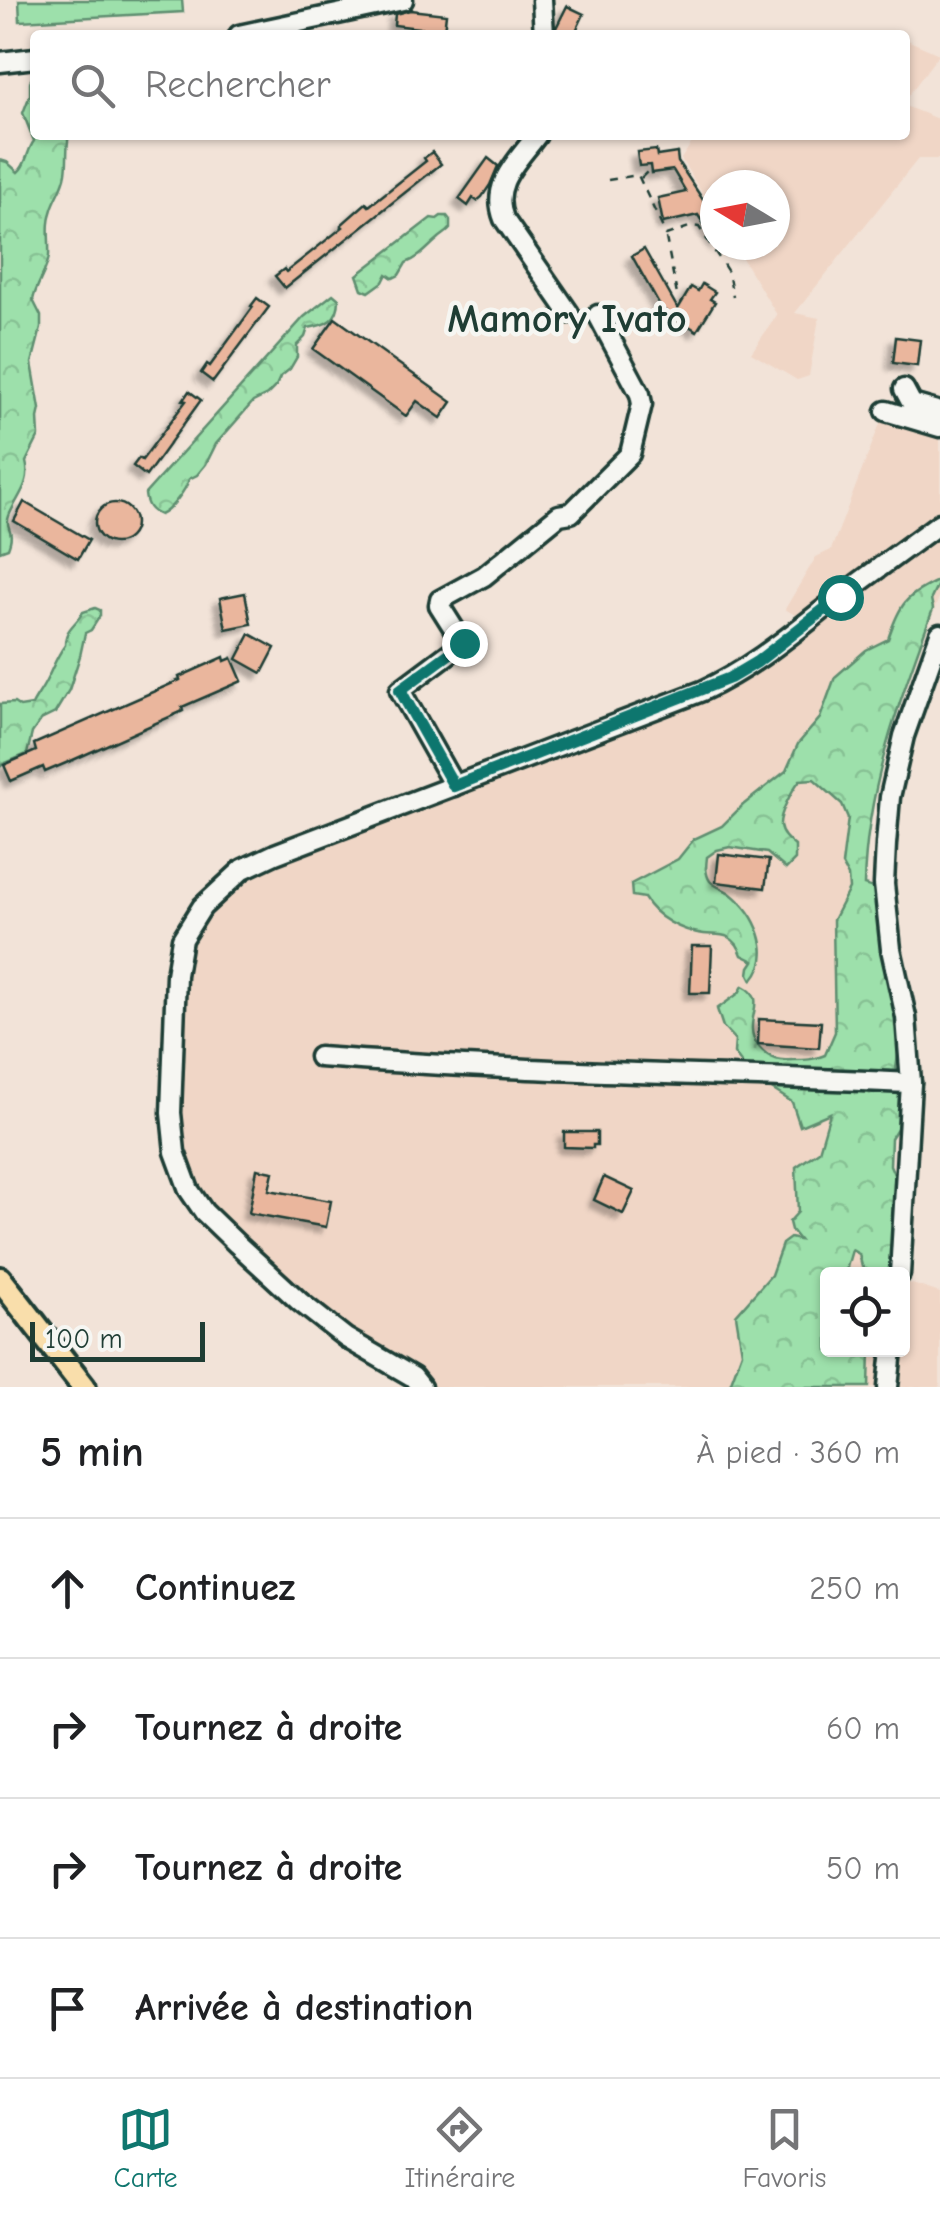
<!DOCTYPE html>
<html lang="fr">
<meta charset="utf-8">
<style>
body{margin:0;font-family:"Comic Neue",sans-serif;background:#f2f2f2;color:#202124}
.controls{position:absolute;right:30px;bottom:30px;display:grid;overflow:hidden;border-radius:10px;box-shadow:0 2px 8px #0004}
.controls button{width:90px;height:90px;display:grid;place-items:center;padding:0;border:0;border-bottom:2px solid #e0e0e0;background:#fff;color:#202124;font:50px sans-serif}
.compass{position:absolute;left:700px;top:170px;width:90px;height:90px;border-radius:50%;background:#fff;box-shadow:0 2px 8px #0004;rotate:280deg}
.scale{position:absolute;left:30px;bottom:25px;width:175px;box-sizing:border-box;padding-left:10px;border:5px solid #1f3d34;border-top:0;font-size:28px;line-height:35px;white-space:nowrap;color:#1f3d34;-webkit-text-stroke:8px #f6f6f2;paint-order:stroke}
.stop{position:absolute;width:30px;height:30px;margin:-22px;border:8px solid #0f766e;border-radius:50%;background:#fff}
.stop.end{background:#0f766e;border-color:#fff;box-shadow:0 2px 10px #0008}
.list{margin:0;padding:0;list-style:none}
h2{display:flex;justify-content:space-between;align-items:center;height:130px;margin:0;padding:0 40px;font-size:42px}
h2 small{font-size:32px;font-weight:400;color:#757577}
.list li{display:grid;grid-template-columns:65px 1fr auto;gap:30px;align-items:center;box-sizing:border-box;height:140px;padding:0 40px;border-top:2px solid #e0e0e0}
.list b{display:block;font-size:38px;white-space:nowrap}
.list em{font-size:32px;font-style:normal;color:#757577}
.icon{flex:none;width:55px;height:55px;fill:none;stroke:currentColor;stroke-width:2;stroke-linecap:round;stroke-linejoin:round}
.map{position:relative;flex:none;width:940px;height:1387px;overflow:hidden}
.search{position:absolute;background:#fff;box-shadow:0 2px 8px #0004;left:30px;right:30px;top:30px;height:110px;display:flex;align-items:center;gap:25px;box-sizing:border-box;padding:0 35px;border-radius:10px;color:#757577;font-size:38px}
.sheet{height:690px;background:#fff}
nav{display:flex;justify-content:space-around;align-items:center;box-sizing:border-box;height:140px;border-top:2px solid #e0e0e0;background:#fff;font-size:28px;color:#757577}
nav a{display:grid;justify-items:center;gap:5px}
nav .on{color:#0f766e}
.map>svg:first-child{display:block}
.built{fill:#f0d6c6}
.forest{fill:url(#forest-crowns);stroke:#5e8e70;stroke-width:2.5}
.garden{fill:#9de0ab;stroke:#5e8e70;stroke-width:2.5}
.building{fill:#eab69d;stroke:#1f3d34;stroke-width:2.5;filter:url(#shadow)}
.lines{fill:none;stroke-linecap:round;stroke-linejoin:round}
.minor-casing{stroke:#1f3d34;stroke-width:25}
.major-casing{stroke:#1f3d34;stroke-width:30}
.path{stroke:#1f3d34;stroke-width:2.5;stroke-dasharray:8 8;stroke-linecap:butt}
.minor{stroke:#f6f6f2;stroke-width:18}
.major{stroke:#f9deab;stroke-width:22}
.route{stroke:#0f766e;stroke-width:12}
.labels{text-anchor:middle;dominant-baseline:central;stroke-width:9;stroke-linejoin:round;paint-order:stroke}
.district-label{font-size:40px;font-weight:bold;fill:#1f3d34;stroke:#f6f6f2}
</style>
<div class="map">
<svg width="940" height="1387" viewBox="0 0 940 1387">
<defs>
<pattern id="forest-crowns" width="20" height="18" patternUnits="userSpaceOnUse" patternTransform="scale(2.5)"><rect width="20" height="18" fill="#9de0ab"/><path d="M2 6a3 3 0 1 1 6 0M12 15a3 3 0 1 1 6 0" fill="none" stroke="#87c194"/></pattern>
<filter id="shadow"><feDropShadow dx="-6" dy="6" stdDeviation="2.5" flood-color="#0004"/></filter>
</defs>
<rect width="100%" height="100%" fill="#f2e3d8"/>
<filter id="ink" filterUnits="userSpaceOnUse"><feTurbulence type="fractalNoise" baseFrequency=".01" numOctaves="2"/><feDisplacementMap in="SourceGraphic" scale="20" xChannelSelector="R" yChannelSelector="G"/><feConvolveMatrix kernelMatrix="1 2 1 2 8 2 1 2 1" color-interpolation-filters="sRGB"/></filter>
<g filter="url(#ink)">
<!-- built -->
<g class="built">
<path d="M905 39 939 54 905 100Z"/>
<path d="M905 106 940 120V159H918L795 313 819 318 809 376 797 380 751 353 777 315 734 245H775V185H715V214L681 159 697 135H905Z"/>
<path d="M883 416 940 433V595L890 729 874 799 865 854 864 955 879 1274H828V1350H902L903 1281 940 1293V1387H428L349 1335 207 1209 181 1151 177 1113 182 1071V974L188 941 195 926 243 875 275 859 504 776 704 697 806 617 795 615 785 609 816 557 831 550Z"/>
</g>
<!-- forest -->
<g class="forest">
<path d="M35 70V135H69C66 148 68 160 66 173 64 187 56 196 52 209 46 225 50 240 49 256 47 271 36 285 33 300L41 316V328L32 363 40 409 38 418 39 436 26 462C32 484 16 498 9 516 4 529 16 528 8 548L0 551V160L7 162 18 172C27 165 27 150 34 141L23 113 30 95V82Z"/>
<path d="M441 216H447L450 220V229C447 233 442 235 438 239 427 248 420 258 406 263L399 275 393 278 387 274 383 282 369 292 362 289 357 275 431 218 437 219Z"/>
<path d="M333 294 339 299C339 320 326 325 308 328L305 337 297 345V357L290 369 280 377 276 386 267 395 253 402 216 444 206 464 197 475 189 479C186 490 170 511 160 515 150 511 146 505 145 494L304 317Z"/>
<path d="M940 580 931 599 933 609C900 698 866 790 864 885L877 889 882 907 879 925 884 939 889 974 888 990 896 999 902 1031 896 1068 908 1092 901 1122 891 1138 890 1165 899 1186V1236L889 1270 881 1274H871L862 1266 859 1254 852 1250 845 1274H828V1350H870L869 1387H729L742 1352 736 1315 771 1275 782 1244 790 1238 799 1240 791 1230 789 1222 798 1212 796 1167 819 1151 830 1113 800 1126 792 1102 750 1075 734 1053 735 1040 723 1027 717 1009 739 993 743 986C765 997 751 1011 752 1029 752 1042 764 1055 776 1059 781 1061 787 1060 793 1060 805 1060 814 1060 825 1055L835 1032 833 920 849 889 848 876 842 865 848 818 842 804 814 779 800 780C792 790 779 814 780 826 781 835 789 841 795 846V860L786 869 767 853 730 847 717 850 707 857C706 865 705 874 710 881 715 887 725 889 731 894 755 913 776 953 752 980L749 974 750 967 754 961 742 955C739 947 736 941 728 937 722 934 711 935 704 934 681 931 656 918 644 898L632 896 631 884 678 859 694 839 722 826 743 805 786 771 798 744 820 718 835 677 866 650 888 639C900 603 906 595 940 580Z"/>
<path d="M95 608 100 610V616L91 630 85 633 80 656 69 690 55 713 41 720 32 733 27 754 3 764 0 767V704L14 703 20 707 32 705C36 697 41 691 45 683 52 670 56 657 65 645 65 628 75 626 83 612Z"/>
</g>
<!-- garden -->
<path class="garden" d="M19 0H182L183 12 20 21Z"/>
<!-- building -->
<g class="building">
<path d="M567 6 584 14 574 35H556V28Z"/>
<path d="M410 10 446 14 444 31 394 25 395 14Z"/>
<path d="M656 150 657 156 677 153 678 162 715 218V242L698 215 663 223 658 198 686 192 673 170 651 173 650 165 639 166 637 152Z"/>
<path d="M432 152 441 164 285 288 275 276 284 269 286 272 343 227 341 225 366 203 369 206 426 161 424 158Z"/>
<path d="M488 158 498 166 490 185 482 197 477 201 473 198 468 206 459 199Z"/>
<path d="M644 249 678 309 691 287 698 291 702 284 715 292 710 299 715 302 697 331 661 308 632 256Z"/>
<path d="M257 298 269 307 213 382 201 373 207 364 210 366 253 307 251 306Z"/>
<path d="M335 318 452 402 441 418 417 401 406 416 313 349Z"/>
<path d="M896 337 920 340 917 366 893 363Z"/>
<path d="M189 391 201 400 146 476 133 466 139 458 142 460 186 401 183 400Z"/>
<path d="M24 502 89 540 78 559 14 521Z"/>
<circle cx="115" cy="523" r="20"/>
<path d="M245 593 251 624 226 629 220 598Z"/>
<path d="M250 634 275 648 262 673 237 659Z"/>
<path d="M224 657 225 661 232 658 242 681 182 707 183 711 73 760 45 772 43 767 11 781 4 765 36 751 34 744 180 680 179 677Z"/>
<path d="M719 854 769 860 765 888 716 882Z"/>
<path d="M692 946H712L710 993H690Z"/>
<path d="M759 1019 821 1022 819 1048 758 1044Z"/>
<path d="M564 1132H597V1145H593V1148L564 1147Z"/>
<path d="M257 1169 273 1172 269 1190 331 1201 326 1227 249 1213Z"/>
<path d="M604 1177 634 1191 623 1214 594 1200Z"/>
</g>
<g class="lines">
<defs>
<g id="minor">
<path d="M542 0 544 35"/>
<path d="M239 35 403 0"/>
<path d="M0 62 35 58"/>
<path d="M537 135C518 161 490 184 504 219L569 313"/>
<path d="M904 389 912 404 940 412"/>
<path d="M886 411 940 427"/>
<path d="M454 786 400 690 463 643 439 605 440 600 484 576 559 515 571 513 630 454 642 404 640 394 598 315"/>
<path d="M319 1057C516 1072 713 1074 911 1083"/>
<path d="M900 1274 911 1083 906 1017 891 949 884 884 886 844 890 797 904 736 940 634"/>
<path d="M421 1387 413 1377 346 1338 300 1302 237 1244 204 1212 189 1190 175 1152 171 1113 176 975 182 939 202 907 243 869 275 854 702 691C754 667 793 633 838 598 872 573 906 548 940 523"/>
<path d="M888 1387 892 1350"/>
</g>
<path id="major" d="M0 1279 84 1387"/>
</defs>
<!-- minor casing -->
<use href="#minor" class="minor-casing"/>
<!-- major casing -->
<use href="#major" class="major-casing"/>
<!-- path -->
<g class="path">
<path d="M641 178 650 169"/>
<path d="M608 180 638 175 666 235 692 226 699 227 728 272 733 297"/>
<path d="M666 238 677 295"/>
</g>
<!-- minor -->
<use href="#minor" class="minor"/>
<!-- major -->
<use href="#major" class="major"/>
</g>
</g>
<g class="lines" filter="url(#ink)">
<!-- route -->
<path class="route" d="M464 643 400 690 454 786 730 678 757 662 840 597"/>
</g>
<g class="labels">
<!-- district labels -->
<g class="district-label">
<text x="567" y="319">Mamory Ivato</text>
</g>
</g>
</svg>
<div class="controls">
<button><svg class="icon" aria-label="locate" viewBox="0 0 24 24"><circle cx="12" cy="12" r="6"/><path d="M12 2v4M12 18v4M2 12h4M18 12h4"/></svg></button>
</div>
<svg class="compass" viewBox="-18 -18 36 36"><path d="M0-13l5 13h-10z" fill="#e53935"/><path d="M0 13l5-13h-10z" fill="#757577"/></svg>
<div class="scale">100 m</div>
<div class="stop" style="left:840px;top:597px"></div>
<div class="stop end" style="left:464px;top:643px"></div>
<div class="search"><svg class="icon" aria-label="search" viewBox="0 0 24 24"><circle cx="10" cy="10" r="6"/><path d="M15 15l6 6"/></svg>Rechercher</div>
</div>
<section class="sheet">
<h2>5 min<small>À pied · 360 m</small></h2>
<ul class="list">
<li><svg class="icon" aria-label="ahead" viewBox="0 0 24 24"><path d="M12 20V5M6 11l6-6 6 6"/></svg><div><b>Continuez</b></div><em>250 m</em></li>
<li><svg class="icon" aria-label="right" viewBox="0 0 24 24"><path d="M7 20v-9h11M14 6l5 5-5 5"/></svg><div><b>Tournez à droite</b></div><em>60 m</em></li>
<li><svg class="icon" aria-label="right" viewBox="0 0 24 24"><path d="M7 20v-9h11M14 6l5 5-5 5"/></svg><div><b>Tournez à droite</b></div><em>50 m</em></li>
<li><svg class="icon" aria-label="arrive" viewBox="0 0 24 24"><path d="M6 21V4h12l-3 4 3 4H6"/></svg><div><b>Arrivée à destination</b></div></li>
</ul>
</section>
<nav>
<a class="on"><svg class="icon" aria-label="map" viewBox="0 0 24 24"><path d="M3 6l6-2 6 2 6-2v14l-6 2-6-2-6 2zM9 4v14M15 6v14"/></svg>Carte</a>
<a><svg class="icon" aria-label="directions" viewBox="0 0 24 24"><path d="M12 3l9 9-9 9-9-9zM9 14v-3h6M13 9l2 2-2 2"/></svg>Itinéraire</a>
<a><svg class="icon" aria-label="saved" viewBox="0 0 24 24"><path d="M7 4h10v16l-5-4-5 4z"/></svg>Favoris</a>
</nav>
